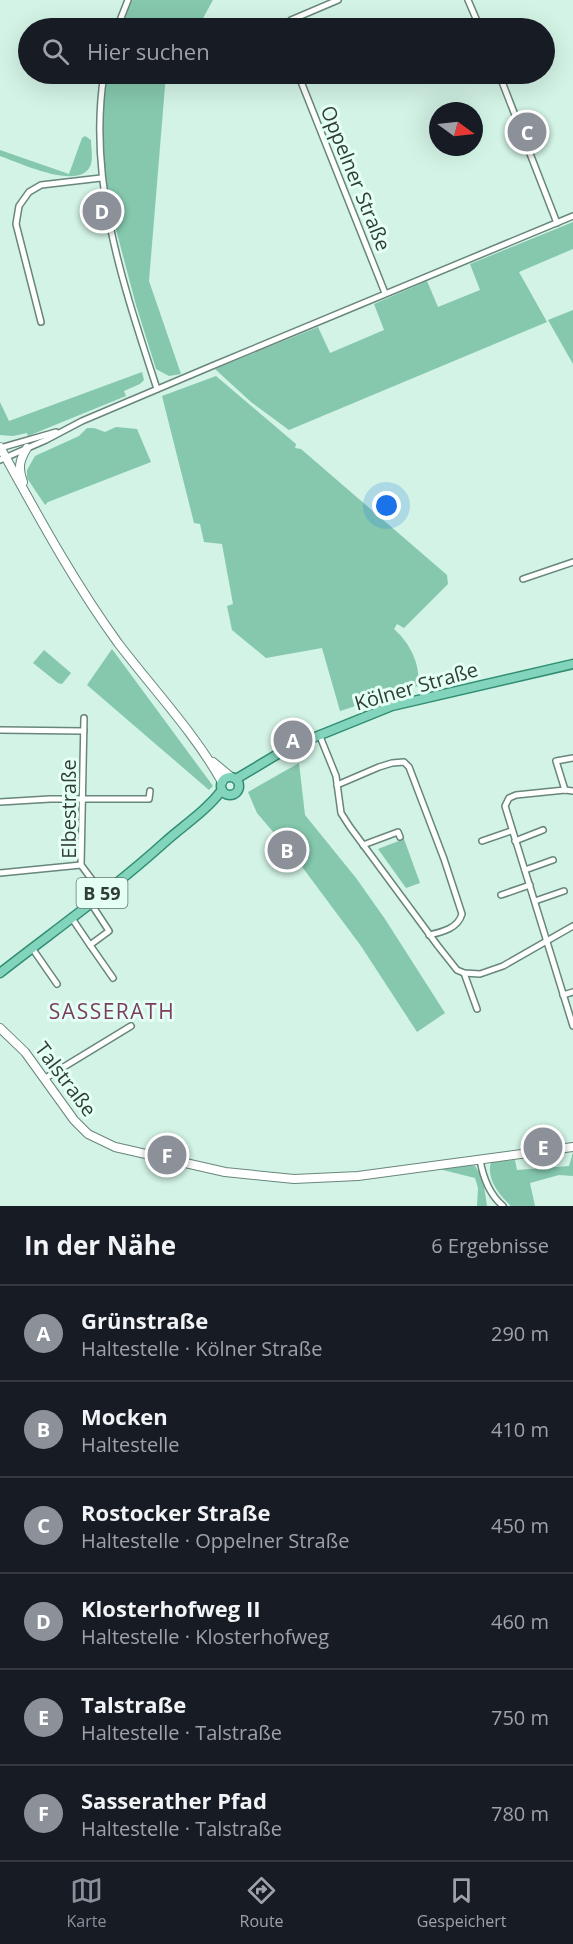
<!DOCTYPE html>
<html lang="de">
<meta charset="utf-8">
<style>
body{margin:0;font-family:"Open Sans",sans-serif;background:#242831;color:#f1f3f6}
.compass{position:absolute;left:429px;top:102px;width:54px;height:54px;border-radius:50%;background:#171b24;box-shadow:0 6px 24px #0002;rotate:105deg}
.you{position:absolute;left:387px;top:506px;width:21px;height:21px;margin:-15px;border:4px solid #fff;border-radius:50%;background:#1a73e8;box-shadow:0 0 0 9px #1a73e833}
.badge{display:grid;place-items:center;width:39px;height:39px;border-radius:50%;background:#8c9099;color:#fff;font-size:20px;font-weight:700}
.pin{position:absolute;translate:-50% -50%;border:3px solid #fff;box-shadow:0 2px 6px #0006}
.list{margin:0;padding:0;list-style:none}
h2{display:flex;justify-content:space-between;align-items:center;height:78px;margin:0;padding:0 24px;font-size:26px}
h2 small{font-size:20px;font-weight:400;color:#9ea1a6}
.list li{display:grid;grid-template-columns:39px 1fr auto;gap:18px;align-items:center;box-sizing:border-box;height:96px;padding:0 24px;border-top:2px solid #363941}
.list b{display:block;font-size:22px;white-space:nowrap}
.list p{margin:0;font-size:20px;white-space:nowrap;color:#9ea1a6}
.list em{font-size:20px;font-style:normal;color:#9ea1a6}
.icon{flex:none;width:33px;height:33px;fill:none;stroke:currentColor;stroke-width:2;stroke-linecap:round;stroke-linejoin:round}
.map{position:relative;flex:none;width:573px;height:1206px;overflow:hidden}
.search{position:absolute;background:#171b24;box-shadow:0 6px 24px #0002;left:18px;right:18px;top:18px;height:66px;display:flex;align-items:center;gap:15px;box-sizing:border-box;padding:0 21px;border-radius:33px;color:#9ea1a6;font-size:22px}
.sheet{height:654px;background:#171b24}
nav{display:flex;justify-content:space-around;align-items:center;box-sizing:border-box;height:84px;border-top:2px solid #363941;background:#171b24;font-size:16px;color:#9ea1a6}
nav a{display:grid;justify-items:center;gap:3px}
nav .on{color:#8c9099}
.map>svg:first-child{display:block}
.green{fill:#85c8ae}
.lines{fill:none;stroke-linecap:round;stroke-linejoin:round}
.street-casing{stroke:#68867a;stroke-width:8}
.secondary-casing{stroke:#68867a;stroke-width:10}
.primary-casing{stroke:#308d71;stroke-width:11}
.street{stroke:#fff;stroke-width:5}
.secondary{stroke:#fff;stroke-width:8}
.primary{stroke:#83d4bc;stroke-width:8}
.labels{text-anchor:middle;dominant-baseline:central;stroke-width:6;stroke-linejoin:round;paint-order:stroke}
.shield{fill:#e4fff3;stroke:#677870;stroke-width:1.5}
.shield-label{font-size:18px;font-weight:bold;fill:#313e38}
.street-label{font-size:20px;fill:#313e38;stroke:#e4fff3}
.neighbourhood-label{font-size:21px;letter-spacing:1.5px;fill:#7d3c5f;stroke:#e4fff3}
</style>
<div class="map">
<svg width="573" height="1206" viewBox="0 0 573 1206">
<rect width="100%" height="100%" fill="#d2f3e5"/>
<!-- green -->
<g class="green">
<path d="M132 0H213L202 20 189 28H120Z"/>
<path d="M104 74H166L149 281 181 374 169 376 156 369 136 305 113 218 98 138Z"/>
<path d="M85 136 91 140C91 147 93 157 91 164 82 193 18 162 0 156V150L69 174 82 138Z"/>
<path d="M573 222V249L519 272 547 322 289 430 251 402 215 369 318 327 330 353 384 330 374 304 427 281 438 307 480 290 470 264Z"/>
<path d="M573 310V364L548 320Z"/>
<path d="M142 372 144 380 140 384 124 391 126 396 28 436 27 433 13 436 0 435V402L9 421Z"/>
<path d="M216 376 296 444 295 448 301 449 447 575 448 584 404 628 397 624 394 629C410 643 421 665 418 686L340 711 322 648 266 658 232 630 227 606 233 604 222 544 204 542 200 524 194 523 162 396Z"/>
<path d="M116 427 137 429 151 462 48 502 45 505 27 478V470L35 456 79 436 87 428H94L105 432Z"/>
<path d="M112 649 213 786 209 790 87 685Z"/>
<path d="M44 650 71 673 62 684 58 683 33 663Z"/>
<path d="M299 763 305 815 356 878 385 919 445 1013 417 1032 361 946 297 860 257 813 248 792Z"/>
<path d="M404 839 420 883 406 888 378 849Z"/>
<path d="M573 1152V1176L559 1175 530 1183 535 1206H511C499 1195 486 1179 491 1162L515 1160 517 1170 569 1166Z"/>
<path d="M471 1165 475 1166 483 1179 487 1206H477L478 1188 475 1178 439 1169Z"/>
</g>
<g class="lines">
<defs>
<g id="street">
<path d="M468 0 480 28"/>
<path d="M117 28 128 0"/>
<path d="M284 28 291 20 338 0"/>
<path d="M104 74C87 182 124 287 157 389"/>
<path d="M298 74 385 293"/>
<path d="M499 74 557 223"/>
<path d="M41 322 16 224 19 206 29 192 41 185 101 178"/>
<path d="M0 448 56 432"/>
<path d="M0 460 46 440 82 421 212 366 573 216"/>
<path d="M523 579 573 562"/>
<path d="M84 718 81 865 102 893"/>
<path d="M0 730 84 731"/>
<path d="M319 734 336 776 341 813 350 827 438 946 457 970 464 973 480 974 503 966 573 926"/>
<path d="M337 785 379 767 392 763 404 762 409 767 444 859 462 914C458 928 443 932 429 935"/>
<path d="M565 790 556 761 573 758"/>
<path d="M573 791 565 790 516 795 509 798 505 806 573 1026"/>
<path d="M0 802 50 799H149L150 791"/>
<path d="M482 841 511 831"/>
<path d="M515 841 543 830"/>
<path d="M363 845 398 832 400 837"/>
<path d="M525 870 553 860"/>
<path d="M0 873 81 865"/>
<path d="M501 895 530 885"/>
<path d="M535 901 564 891"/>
<path d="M90 902 109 931 90 945 113 978"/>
<path d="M71 917 90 945"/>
<path d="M32 948 57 984"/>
<path d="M464 973 477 1009"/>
<path d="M563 995 573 992"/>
<path d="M44 1079 131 1026"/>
<path d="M480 1160C483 1177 490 1195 503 1206"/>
</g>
<g id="secondary">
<path d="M0 447C37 514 73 581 118 643 153 689 194 732 222 782"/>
<path d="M23 482C18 468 19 461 27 448"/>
<path d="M213 762 231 777"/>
<path d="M0 1028 25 1052 74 1120 88 1134 115 1147 225 1172 294 1179 358 1176 573 1147"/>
</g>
<g id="primary">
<circle cx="230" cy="786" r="9"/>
<path d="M236 779 288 748 392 706 573 664"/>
<path d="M0 973C55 930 113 889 165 842 184 825 206 811 222 790"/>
</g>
</defs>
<!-- street casing -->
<use href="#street" class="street-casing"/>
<!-- secondary casing -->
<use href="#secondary" class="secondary-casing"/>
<!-- primary casing -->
<use href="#primary" class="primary-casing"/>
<!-- street -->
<use href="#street" class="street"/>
<!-- secondary -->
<use href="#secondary" class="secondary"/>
<!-- primary -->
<use href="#primary" class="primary"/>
</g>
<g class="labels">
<!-- shield labels -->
<rect class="shield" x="76.5" y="878" width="51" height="30" rx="4.5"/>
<g class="shield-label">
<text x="102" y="893">B 59</text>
</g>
<!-- street labels -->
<g class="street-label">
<text transform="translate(356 178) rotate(68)">Oppelner Straße</text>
<text transform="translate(416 686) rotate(-16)">Kölner Straße</text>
<text transform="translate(68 809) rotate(-90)">Elbestraße</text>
<text transform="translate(66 1079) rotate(53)">Talstraße</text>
</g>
<!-- neighbourhood labels -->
<g class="neighbourhood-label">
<text x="112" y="1011">SASSERATH</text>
</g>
</g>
</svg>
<svg class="compass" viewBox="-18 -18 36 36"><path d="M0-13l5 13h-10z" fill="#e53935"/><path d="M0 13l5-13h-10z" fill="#9ea1a6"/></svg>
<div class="you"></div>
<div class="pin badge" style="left:293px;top:740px">A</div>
<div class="pin badge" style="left:287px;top:850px">B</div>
<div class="pin badge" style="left:527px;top:132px">C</div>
<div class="pin badge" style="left:102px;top:211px">D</div>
<div class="pin badge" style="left:543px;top:1147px">E</div>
<div class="pin badge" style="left:167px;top:1155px">F</div>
<div class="search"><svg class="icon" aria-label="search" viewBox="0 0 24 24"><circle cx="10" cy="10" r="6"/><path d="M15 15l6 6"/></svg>Hier suchen</div>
</div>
<section class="sheet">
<h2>In der Nähe<small>6 Ergebnisse</small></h2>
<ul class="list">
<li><span class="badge">A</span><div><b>Grünstraße</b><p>Haltestelle · Kölner Straße</p></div><em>290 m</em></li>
<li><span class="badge">B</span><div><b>Mocken</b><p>Haltestelle</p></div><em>410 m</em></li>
<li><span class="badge">C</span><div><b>Rostocker Straße</b><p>Haltestelle · Oppelner Straße</p></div><em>450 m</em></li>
<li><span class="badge">D</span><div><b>Klosterhofweg II</b><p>Haltestelle · Klosterhofweg</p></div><em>460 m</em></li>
<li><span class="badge">E</span><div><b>Talstraße</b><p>Haltestelle · Talstraße</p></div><em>750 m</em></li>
<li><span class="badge">F</span><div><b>Sasserather Pfad</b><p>Haltestelle · Talstraße</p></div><em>780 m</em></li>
</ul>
</section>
<nav>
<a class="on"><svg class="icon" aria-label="map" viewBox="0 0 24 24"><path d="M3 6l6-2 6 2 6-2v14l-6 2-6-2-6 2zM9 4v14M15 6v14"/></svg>Karte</a>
<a><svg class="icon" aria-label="directions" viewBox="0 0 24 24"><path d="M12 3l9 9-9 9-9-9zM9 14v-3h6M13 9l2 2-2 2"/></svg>Route</a>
<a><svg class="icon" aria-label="saved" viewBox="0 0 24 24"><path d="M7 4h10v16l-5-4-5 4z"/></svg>Gespeichert</a>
</nav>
